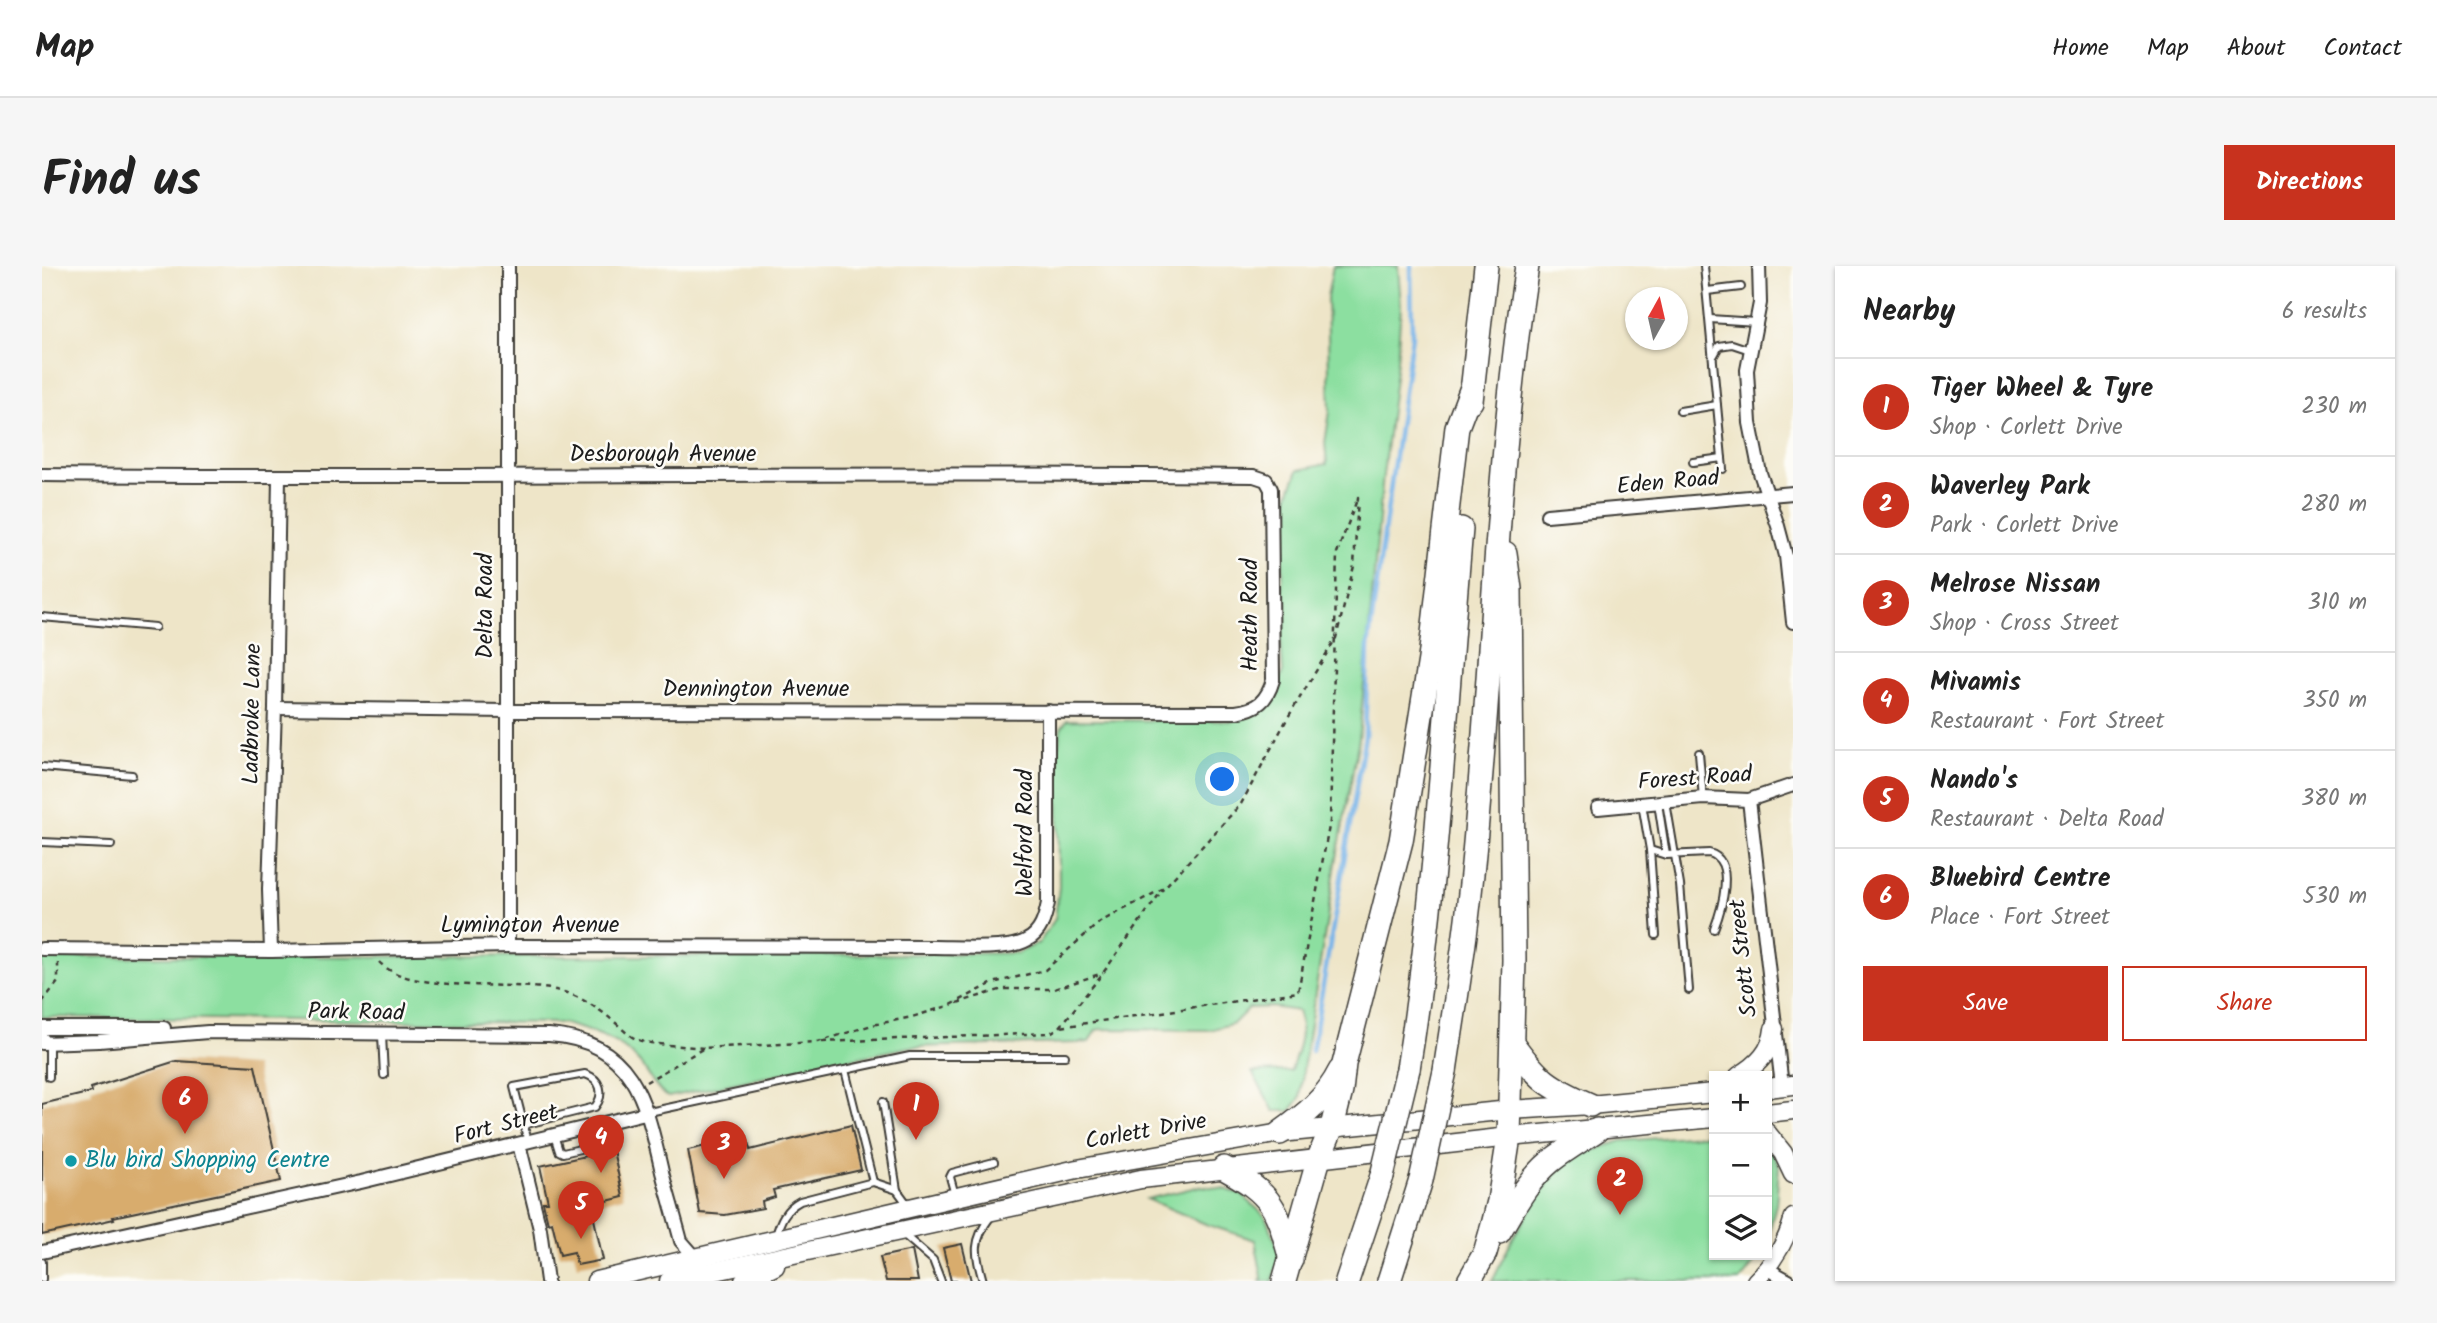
<!DOCTYPE html>
<meta charset="utf-8">
<style>
body{margin:0;font-family:Kalam,sans-serif;background:#f6f6f6;color:#222}
.controls{position:absolute;right:21px;bottom:21px;display:grid;overflow:hidden;border-radius:0px;box-shadow:0 2px 5px #0004}
.controls button{width:63px;height:63px;display:grid;place-items:center;padding:0;border:0;border-bottom:2px solid #e0e0e0;background:#fff;color:#222;font:35px sans-serif}
.compass{position:absolute;left:1583px;top:21px;width:63px;height:63px;border-radius:50%;background:#fff;box-shadow:0 2px 5px #0004;rotate:8deg}
.you{position:absolute;left:1181px;top:514px;width:24px;height:24px;margin:-18px;border:5px solid #fff;border-radius:50%;background:#1a73e8;box-shadow:0 0 0 10px #1a73e833}
.badge{display:grid;place-items:center;width:46px;height:46px;border-radius:50%;background:#c8321e;color:#fff;font-size:23px;font-weight:700}
.pin{position:absolute;translate:-50% -58px;filter:drop-shadow(0 2px 4px #0008)}
.pin::after{content:'';position:absolute;top:37px;width:24px;height:21px;background:inherit;clip-path:polygon(0 0,100% 0,50% 100%)}
.list{margin:0;padding:0;list-style:none}
h2{display:flex;justify-content:space-between;align-items:center;height:91px;margin:0;padding:0 28px;font-size:30px}
h2 small{font-size:23px;font-weight:400;color:#767676}
.list li{display:grid;grid-template-columns:46px 1fr auto;gap:21px;align-items:center;box-sizing:border-box;height:98px;padding:0 28px;border-top:2px solid #e0e0e0}
.list b{display:block;font-size:26px;white-space:nowrap}
.list p{margin:0;font-size:23px;white-space:nowrap;color:#767676}
.list em{font-size:23px;font-style:normal;color:#767676}
.actions{display:flex;gap:14px;padding:21px 28px}
.actions a{flex:1;padding:16px 0;border:2px solid #c8321e;border-radius:0px;text-align:center;font-size:24px;color:#c8321e}
.actions .main{background:#c8321e;color:#fff}
.icon{flex:none;width:38px;height:38px;fill:none;stroke:currentColor;stroke-width:2;stroke-linecap:round;stroke-linejoin:round}
.map{position:relative;flex:none;width:1751px;height:1015px;overflow:hidden;border-radius:0px}
header{display:flex;align-items:center;gap:42px;box-sizing:border-box;height:98px;padding:0 35px;background:#fff;border-bottom:2px solid #e0e0e0}
header strong{font-size:33px}
nav{display:flex;gap:38px;margin-inline-start:auto;font-size:24px}
.intro{display:flex;align-items:center;justify-content:space-between;box-sizing:border-box;height:168px;padding:0 42px}
h1{margin:0;font-size:49px}
.button{padding:18px 32px;border-radius:0px;background:#c8321e;color:#fff;font-size:24px;font-weight:700}
main{display:flex;gap:42px;padding:0 42px}
aside{flex:1;background:#fff;border-radius:0px;box-shadow:0 2px 5px #0004}
.map>svg:first-child{display:block}
.green{fill:#8cdfa0;stroke:#547e5e;stroke-width:2}
.lines{fill:none;stroke-linecap:round;stroke-linejoin:round}
.stream{stroke:#77b4e9;stroke-width:4.5}
.building{fill:#d8ac6d}
.service-casing{stroke:#3c3a36;stroke-width:10}
.minor-casing{stroke:#3c3a36;stroke-width:16}
.tertiary-casing{stroke:#3c3a36;stroke-width:19}
.secondary-casing{stroke:#3c3a36;stroke-width:21}
.motorway-casing{stroke:#3c3a36;stroke-width:26}
.path{stroke:#3c3a36;stroke-width:2.5;stroke-dasharray:5 5;stroke-linecap:butt}
.service{stroke:#fff;stroke-width:6}
.minor{stroke:#fff;stroke-width:12}
.tertiary{stroke:#fff;stroke-width:16}
.secondary{stroke:#fff;stroke-width:18}
.motorway{stroke:#fff;stroke-width:23}
.motorway-bridge-casing{stroke:#3c3a36;stroke-width:26;stroke-linecap:butt}
.motorway-bridge{stroke:#fff;stroke-width:23}
.culture-dot{fill:#0f9aa8;stroke:#fdfcf7;stroke-width:2.5}
.labels{text-anchor:middle;dominant-baseline:central;stroke-width:5;stroke-linejoin:round;paint-order:stroke}
.street-label{font-size:23px;fill:#1c1c1c;stroke:#fdfcf7}
.culture-label{font-size:23px;fill:#0d838f;stroke:#fdfcf7;text-anchor:start}
</style>
<header>
<strong>Map</strong>
<nav><a>Home</a><a>Map</a><a>About</a><a>Contact</a></nav>
</header>
<div class="intro"><h1>Find us</h1><a class="button">Directions</a></div>
<main>
<div class="map">
<svg width="1751" height="1015" viewBox="0 0 1751 1015">
<rect width="100%" height="100%" fill="#fdfcf7"/>
<filter id="ink" filterUnits="userSpaceOnUse"><feTurbulence type="fractalNoise" baseFrequency=".0143" numOctaves="2"/><feDisplacementMap in="SourceGraphic" scale="14" xChannelSelector="R" yChannelSelector="G"/><feConvolveMatrix kernelMatrix="1 2 1 2 8 2 1 2 1" color-interpolation-filters="sRGB"/></filter>
<filter id="wash" filterUnits="userSpaceOnUse"><feTurbulence type="fractalNoise" baseFrequency=".00686" numOctaves="4" result="noise"/><feDisplacementMap in="SourceGraphic" scale="28" xChannelSelector="R" yChannelSelector="G"/><feGaussianBlur stdDeviation="1.57" result="paint"/><feColorMatrix in="noise" values="0 0 0 0 0 0 0 0 0 0 0 0 0 0 0 0 0 1.4 0 .05"/><feComposite in="paint" operator="in"/></filter>
<g filter="url(#wash)">
<rect width="100%" height="100%" fill="#eee5c8"/>
<!-- green -->
<g class="green">
<path d="M1291 0H1356L1359 40 1355 95 1341 209 1317 472 1294 597 1262 796 1258 832 1248 845H1232L1210 806 1249 805C1255 785 1264 766 1256 745L1229 741 1207 742 1192 757 1168 764 1061 763 1054 764 1047 776 1037 777 867 781 626 831C614 824 607 808 598 797 577 772 549 765 519 757L0 751V691L701 690 976 687 997 677 1013 653 1017 621 1016 483 1019 462 1025 454 1190 455 1218 445 1232 427 1241 406 1237 346 1241 306 1240 246 1256 204 1285 198 1283 177 1288 145 1285 31Z"/>
<path d="M1672 868V989H1718L1698 1015H1450L1472 970 1518 896 1579 875Z"/>
<path d="M1725 877 1737 899 1734 938 1725 974Z"/>
<path d="M1159 920 1183 923 1200 929 1223 950 1238 985 1231 1015H1218L1220 1011 1213 974 1166 959 1105 933Z"/>
</g>
<g class="lines">
<!-- stream -->
<path class="stream" d="M1270 785 1323 470 1326 381 1370 70 1369 0"/>
</g>
<g id="blocks">
<!-- building -->
<g class="building">
<path d="M134 795 213 800 239 915 71 951 72 953 0 969V838L50 826 49 822Z"/>
<path d="M809 859 819 904 731 924 733 931 720 935 721 942 683 949 658 947 646 884 705 871 708 884Z"/>
<path d="M571 884 581 931 549 939 561 994 535 999 532 986 518 989 510 956 506 957 501 936H506L498 900Z"/>
<path d="M920 978 929 1015H909L901 982Z"/>
<path d="M870 984 876 1015H844L838 991Z"/>
</g>
</g>
</g>
<g filter="url(#ink)">
<use href="#blocks" fill-opacity="0" stroke="#3c3a36" stroke-width="2"/>
<g class="lines">
<defs>
<g id="service">
<path d="M1662 0 1681 203"/>
<path d="M1665 25 1699 21"/>
<path d="M1668 53 1714 56"/>
<path d="M1672 89 1677 80 1690 78 1708 84"/>
<path d="M1638 145 1675 139"/>
<path d="M1651 196 1680 192"/>
<path d="M0 351 113 361"/>
<path d="M1657 487 1661 532"/>
<path d="M0 501 90 509"/>
<path d="M1624 536 1638 619 1647 724"/>
<path d="M1616 537 1624 589"/>
<path d="M1600 538 1608 584 1624 589 1667 587C1695 594 1679 645 1672 663"/>
<path d="M0 576 69 579"/>
<path d="M1608 584 1614 669"/>
<path d="M0 768 7 776V811"/>
<path d="M340 769 342 809"/>
<path d="M803 804 831 916"/>
<path d="M841 836 855 924"/>
<path d="M607 846 868 790H1023"/>
<path d="M481 859 553 841C563 828 559 813 543 808L472 821 486 876"/>
<path d="M512 869 517 885 521 887 555 879 551 860"/>
<path d="M913 929 908 911 910 907 952 896"/>
<path d="M862 969 891 994 899 1015"/>
<path d="M734 970C738 955 743 943 758 935L831 916 855 924 866 939"/>
<path d="M0 996V1013"/>
<path d="M941 1015C933 987 930 975 949 950"/>
</g>
<g id="minor">
<path d="M1717 0 1718 37 1705 104 1708 157 1718 207 1736 260 1744 290 1751 356"/>
<path d="M0 209C404 213 808 205 1212 210L1224 214 1229 223 1231 414C1225 435 1215 443 1194 446L465 445 233 442"/>
<path d="M1505 249 1751 227"/>
<path d="M1707 534 1740 820"/>
<path d="M1556 542 1661 532 1707 534 1751 519"/>
<path d="M466 680V0"/>
<path d="M0 683 229 685 466 680 892 681C914 681 967 685 985 674 999 667 1003 652 1006 637V445"/>
<path d="M229 685 227 624 233 442 237 211"/>
<path d="M0 762H122"/>
<path d="M0 777 57 775 166 766 507 769C592 775 604 836 620 906 626 929 633 952 639 975L653 991 655 999"/>
<path d="M477 878 498 963 505 1015"/>
<path d="M0 986 319 916 607 846"/>
<path d="M1725 1003 1747 1015"/>
</g>
<path id="tertiary" d="M1713 1015C1732 996 1744 977 1751 951"/>
<g id="secondary">
<path d="M1697 810C1716 799 1730 785 1732 763"/>
<path d="M1725 822 1751 819"/>
<path d="M1725 847 1751 844"/>
<path d="M1725 867 1741 887 1751 908"/>
<path d="M554 1015 1035 903 1238 867 1468 844 1548 839 1672 827"/>
<path d="M627 1015 1099 913 1467 871 1672 852"/>
<path d="M702 1015 733 1000"/>
</g>
<g id="motorway">
<path d="M1429 135 1444 0"/>
<path d="M1471 778C1497 814 1507 821 1548 839"/>
<path d="M1366 803C1395 624 1403 444 1419 263"/>
<path d="M1403 805C1412 745 1422 686 1428 627 1451 418 1452 208 1485 0"/>
<path d="M1238 867C1263 849 1284 833 1298 805"/>
<path d="M1182 902C1231 929 1235 941 1249 994"/>
<path d="M1457 966C1472 941 1486 914 1509 895 1523 884 1540 874 1555 864"/>
<path d="M1242 1015 1277 892 1290 861 1299 825 1302 798 1359 575 1388 393 1415 161 1431 119"/>
<path d="M1305 1015 1340 910"/>
<path d="M1347 1015 1379 914"/>
<path d="M1427 1015 1443 987 1451 959 1457 935 1467 871 1472 694 1468 323 1463 287"/>
</g>
</defs>
<!-- service casing -->
<use href="#service" class="service-casing"/>
<!-- minor casing -->
<use href="#minor" class="minor-casing"/>
<!-- tertiary casing -->
<use href="#tertiary" class="tertiary-casing"/>
<!-- secondary casing -->
<use href="#secondary" class="secondary-casing"/>
<!-- motorway casing -->
<use href="#motorway" class="motorway-casing"/>
<!-- path -->
<g class="path">
<path d="M337 696C370 730 471 713 518 725 535 729 556 742 569 753 577 759 585 769 594 773 605 779 647 780 662 782"/>
<path d="M0 736 16 716V697"/>
<path d="M915 737 961 723H1012L1061 707"/>
<path d="M780 776 1008 767 1018 761 1061 707 1121 623"/>
<path d="M604 816 662 782 776 776 830 759 870 751 909 739 951 717 1003 704 1058 656 1122 622 1199 538 1245 453 1294 372 1312 300 1316 231 1295 287 1288 555 1256 726 1018 761"/>
</g>
<!-- service -->
<use href="#service" class="service"/>
<!-- minor -->
<use href="#minor" class="minor"/>
<!-- tertiary -->
<use href="#tertiary" class="tertiary"/>
<!-- secondary -->
<use href="#secondary" class="secondary"/>
<!-- motorway -->
<use href="#motorway" class="motorway"/>
<defs>
<g id="motorway-bridge">
<path d="M1340 910 1366 803"/>
<path d="M1379 914 1403 805"/>
</g>
</defs>
<!-- motorway-bridge casing -->
<use href="#motorway-bridge" class="motorway-bridge-casing"/>
<!-- motorway-bridge -->
<use href="#motorway-bridge" class="motorway-bridge"/>
</g>
</g>
<!-- markers -->
<circle class="culture-dot" cx="29" cy="895" r="7"/>
<g class="labels">
<!-- street labels -->
<g class="street-label">
<text x="621" y="189">Desborough Avenue</text>
<text transform="translate(1626 217) rotate(-5)">Eden Road</text>
<text transform="translate(444 340) rotate(-90)">Delta Road</text>
<text transform="translate(1209 349) rotate(-90)">Heath Road</text>
<text x="714" y="424">Dennington Avenue</text>
<text transform="translate(211 448) rotate(-89)">Ladbroke Lane</text>
<text transform="translate(1653 513) rotate(-4)">Forest Road</text>
<text transform="translate(984 567) rotate(-90)">Welford Road</text>
<text x="488" y="660">Lymington Avenue</text>
<text transform="translate(1702 692) rotate(-96)">Scott Street</text>
<text transform="translate(314 747) rotate(1)">Park Road</text>
<text transform="translate(464 859) rotate(-14)">Fort Street</text>
<text transform="translate(1104 866) rotate(-10)">Corlett Drive</text>
</g>
<!-- culture labels -->
<g class="culture-label">
<text x="43" y="895">Blu bird Shopping Centre</text>
</g>
</g>
</svg>
<div class="controls">
<button>+</button>
<button>−</button>
<button><svg class="icon" aria-label="layers" viewBox="0 0 24 24"><path d="M12 4l9 5-9 5-9-5zM3 14l9 5 9-5"/></svg></button>
</div>
<svg class="compass" viewBox="-18 -18 36 36"><path d="M0-13l5 13h-10z" fill="#e53935"/><path d="M0 13l5-13h-10z" fill="#767676"/></svg>
<div class="you"></div>
<div class="pin badge" style="left:874px;top:874px">1</div>
<div class="pin badge" style="left:1578px;top:949px">2</div>
<div class="pin badge" style="left:682px;top:913px">3</div>
<div class="pin badge" style="left:559px;top:907px">4</div>
<div class="pin badge" style="left:539px;top:973px">5</div>
<div class="pin badge" style="left:143px;top:868px">6</div>
</div>
<aside>
<h2>Nearby<small>6 results</small></h2>
<ul class="list">
<li><span class="badge">1</span><div><b>Tiger Wheel &amp; Tyre</b><p>Shop · Corlett Drive</p></div><em>230 m</em></li>
<li><span class="badge">2</span><div><b>Waverley Park</b><p>Park · Corlett Drive</p></div><em>280 m</em></li>
<li><span class="badge">3</span><div><b>Melrose Nissan</b><p>Shop · Cross Street</p></div><em>310 m</em></li>
<li><span class="badge">4</span><div><b>Mivamis</b><p>Restaurant · Fort Street</p></div><em>350 m</em></li>
<li><span class="badge">5</span><div><b>Nando's</b><p>Restaurant · Delta Road</p></div><em>380 m</em></li>
<li><span class="badge">6</span><div><b>Bluebird Centre</b><p>Place · Fort Street</p></div><em>530 m</em></li>
</ul>
<div class="actions"><a class="main">Save</a><a>Share</a></div>
</aside>
</main>
